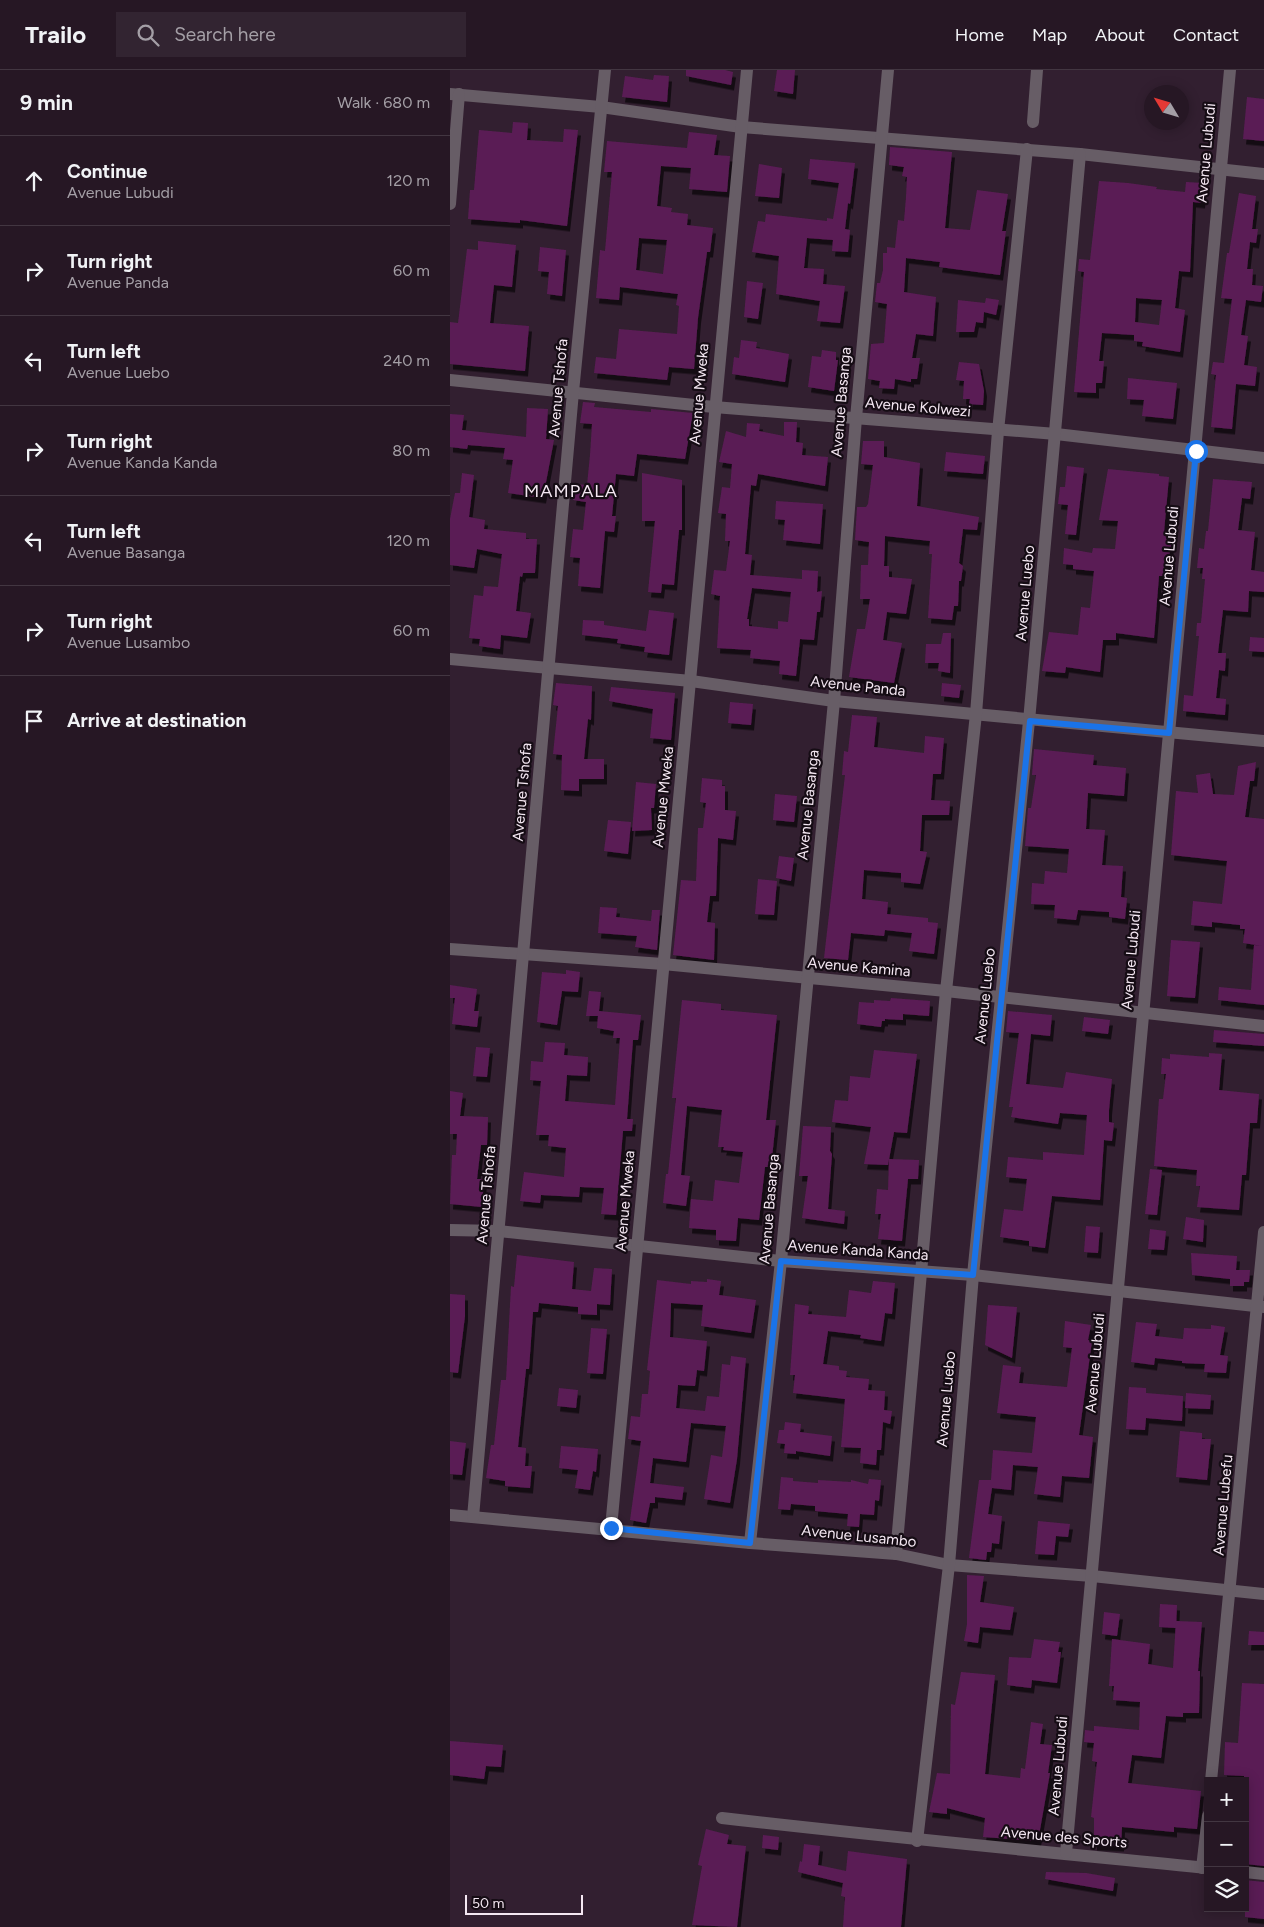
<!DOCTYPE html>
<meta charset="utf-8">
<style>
body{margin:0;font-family:Figtree,sans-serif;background:#322431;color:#f1f3f6}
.controls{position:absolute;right:15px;bottom:15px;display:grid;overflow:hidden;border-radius:0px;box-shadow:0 2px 12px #0003}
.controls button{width:45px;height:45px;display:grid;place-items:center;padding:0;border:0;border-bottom:1px solid #423641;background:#261724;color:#f1f3f6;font:25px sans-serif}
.compass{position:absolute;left:694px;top:15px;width:45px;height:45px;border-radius:50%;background:#261724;box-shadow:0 2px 12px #0003;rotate:308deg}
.scale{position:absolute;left:15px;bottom:12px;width:118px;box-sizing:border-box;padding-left:5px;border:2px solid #f4e7f2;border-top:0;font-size:14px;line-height:18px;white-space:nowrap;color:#f4e7f2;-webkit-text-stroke:4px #150c14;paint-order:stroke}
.stop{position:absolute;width:15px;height:15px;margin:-11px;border:4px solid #1a73e8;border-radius:50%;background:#fff}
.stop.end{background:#1a73e8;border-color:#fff;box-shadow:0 1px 5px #0008}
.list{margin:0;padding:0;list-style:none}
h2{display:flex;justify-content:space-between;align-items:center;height:65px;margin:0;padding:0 20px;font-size:21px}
h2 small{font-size:16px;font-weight:400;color:#a49fa6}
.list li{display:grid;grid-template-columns:32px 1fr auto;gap:15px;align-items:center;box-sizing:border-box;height:90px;padding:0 20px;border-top:1px solid #423641}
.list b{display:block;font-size:19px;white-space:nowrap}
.list p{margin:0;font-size:16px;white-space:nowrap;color:#a49fa6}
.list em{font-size:16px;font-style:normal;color:#a49fa6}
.icon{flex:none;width:28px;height:28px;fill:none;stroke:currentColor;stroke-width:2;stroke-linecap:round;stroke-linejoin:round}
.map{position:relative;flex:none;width:814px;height:1857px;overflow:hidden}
header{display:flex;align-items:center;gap:30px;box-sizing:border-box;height:70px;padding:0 25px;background:#261724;border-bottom:1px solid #423641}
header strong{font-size:24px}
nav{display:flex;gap:28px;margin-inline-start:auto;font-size:18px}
.search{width:350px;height:45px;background:#322431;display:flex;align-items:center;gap:12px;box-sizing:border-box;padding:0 18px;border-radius:0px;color:#a49fa6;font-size:19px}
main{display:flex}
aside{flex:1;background:#261724}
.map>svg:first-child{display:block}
.building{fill:#5a1c55;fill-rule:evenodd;filter:url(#shadow)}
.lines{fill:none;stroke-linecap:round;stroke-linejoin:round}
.street{stroke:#675d66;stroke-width:12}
.route{stroke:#1a73e8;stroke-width:6}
.labels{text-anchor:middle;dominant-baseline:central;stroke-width:4.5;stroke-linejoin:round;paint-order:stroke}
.street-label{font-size:15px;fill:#f4e7f2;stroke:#150c14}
.quarter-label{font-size:18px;letter-spacing:1px;fill:#f4e7f2;stroke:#150c14}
</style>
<header>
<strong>Trailo</strong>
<div class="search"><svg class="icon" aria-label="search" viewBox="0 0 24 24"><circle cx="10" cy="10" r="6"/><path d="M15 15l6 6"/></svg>Search here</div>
<nav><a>Home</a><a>Map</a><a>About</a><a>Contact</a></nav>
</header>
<main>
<aside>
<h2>9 min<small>Walk · 680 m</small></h2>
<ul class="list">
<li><svg class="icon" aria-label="ahead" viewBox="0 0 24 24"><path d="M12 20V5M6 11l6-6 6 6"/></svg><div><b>Continue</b><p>Avenue Lubudi</p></div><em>120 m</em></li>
<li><svg class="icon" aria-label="right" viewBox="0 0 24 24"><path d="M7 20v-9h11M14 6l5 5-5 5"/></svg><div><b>Turn right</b><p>Avenue Panda</p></div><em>60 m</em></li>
<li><svg class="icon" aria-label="left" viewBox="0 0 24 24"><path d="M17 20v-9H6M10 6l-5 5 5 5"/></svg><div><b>Turn left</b><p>Avenue Luebo</p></div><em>240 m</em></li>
<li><svg class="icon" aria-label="right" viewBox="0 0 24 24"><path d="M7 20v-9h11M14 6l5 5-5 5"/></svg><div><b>Turn right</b><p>Avenue Kanda Kanda</p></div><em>80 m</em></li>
<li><svg class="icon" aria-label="left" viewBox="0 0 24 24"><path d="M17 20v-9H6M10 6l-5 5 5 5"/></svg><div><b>Turn left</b><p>Avenue Basanga</p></div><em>120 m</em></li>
<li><svg class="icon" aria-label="right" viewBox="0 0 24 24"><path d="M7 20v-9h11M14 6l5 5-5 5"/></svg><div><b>Turn right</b><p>Avenue Lusambo</p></div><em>60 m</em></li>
<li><svg class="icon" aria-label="arrive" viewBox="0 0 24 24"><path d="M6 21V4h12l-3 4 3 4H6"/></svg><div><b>Arrive at destination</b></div></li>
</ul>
</aside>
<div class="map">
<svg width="814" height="1857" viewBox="0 0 814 1857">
<defs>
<filter id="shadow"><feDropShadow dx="3" dy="5.5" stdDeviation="0" flood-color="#0009"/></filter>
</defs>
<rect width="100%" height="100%" fill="#321f30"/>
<!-- building -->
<g class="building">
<path d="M236 0H275L283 2 281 15 236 6Z"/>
<path d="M327 0H345L343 24 324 21Z"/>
<path d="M204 5 219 6 217 32 172 27 175 6 203 10Z"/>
<path d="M797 27 814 29V71L793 69Z"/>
<path d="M63 52 78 53 77 70 113 72 114 59 128 60 117 156 70 150V153L18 149 20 120H24L29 60 62 63Z"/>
<path d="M239 62 267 65 264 85 280 86 277 122 239 119 241 98 211 96 207 136 222 138 221 142 238 144 237 155 263 158 260 182H257L248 248 244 299 219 297 217 310 144 303 146 287 166 289 169 259 227 264 229 236 226 235 228 224 170 217 169 230 146 228 150 180 155 181 162 102H154L157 71 237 78ZM189 168 217 170 213 204 186 200Z"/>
<path d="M440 77 502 82 495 158 520 160 527 120 558 124 552 161H556L550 205 489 197 490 192 456 188 454 222 486 227 483 266 466 264 462 288H470L467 309H461V312L445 309 444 319 429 318 430 311 418 309 421 274 434 273 437 234 425 232 427 213H430L433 200V183H437V177L445 178 448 150 454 151 456 127 457 107 452 106 454 97 439 95Z"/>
<path d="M360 89 405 93 400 134 398 133 395 159 400 160 398 182 382 181 383 170 357 168 354 198 374 199 373 214 395 216 390 253 367 251 370 231 326 224 329 186 302 182 308 151 315 152 316 144 377 151V148L383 149 389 113 358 109Z"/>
<path d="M309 94 332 98 329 128 305 126Z"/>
<path d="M649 111 678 113 707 117 706 119 735 122 736 112 754 113 752 133 743 132 740 202 729 201 725 238 735 240 730 282 692 276 693 272 684 271V265L652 263 649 291H654L652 313H646V323L624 322 634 202 628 201 629 189 640 190ZM686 228 712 230 709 255 685 252Z"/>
<path d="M789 123 806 126 802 159H808L806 173 800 172 797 199H803L802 215 813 216 811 232 796 230 791 265 798 266 794 295 807 297 805 316 786 314 782 359 761 357 766 305 761 304 763 292 774 293 782 229 771 228 777 183H779Z"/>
<path d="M28 171 66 175 62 217 44 215 40 253 79 256 75 301 0 294V252L8 253 17 179 28 180Z"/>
<path d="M90 177 116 180 112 226 97 224 99 202 88 201Z"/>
<path d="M297 211 313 213 308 249 294 247Z"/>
<path d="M536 228 549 230 546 245 534 242 533 253 526 252 524 262H506L508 230 535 233Z"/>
<path d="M291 270 307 272 306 278 339 284 335 312 282 304 284 287 289 288Z"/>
<path d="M372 280 386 282V290H388L384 321 358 317 362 286 371 287Z"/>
<path d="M509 292 529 294 534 321 533 335 519 334 520 329H513L514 311 506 310Z"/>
<path d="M678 308 727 313 723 349 692 346 694 330 677 329Z"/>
<path d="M133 332 145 333 144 337 201 342V339L243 343 235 389 187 384 184 406 166 404 162 446H166L164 462 155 461 150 518 128 516 130 488 120 487 123 459 133 460 136 432 123 430 125 414 137 415 140 385 142 354 130 353Z"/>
<path d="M77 338 98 339 96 369 104 370 93 428 58 423 63 390 53 389 55 378 18 375 17 379 0 377V344L14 345 12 360 76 367Z"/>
<path d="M334 352H347L346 372 353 373 352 385 378 387 375 416 308 404 306 416 301 415 295 484 302 485 300 505 352 509V500L368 501 367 522 372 521 370 542H367L364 570 350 569 346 606 329 604 330 591 300 588 301 580 267 578 270 526 261 524 264 500 276 501 280 471H275L276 444 268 443 272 417 280 418 282 394 269 392 276 361 296 367 297 353 310 354 309 361 334 366ZM302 518 341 522 338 552 328 551V559L299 556V549H297Z"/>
<path d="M413 371H434V387L470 393 467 436 529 447 527 460 513 459 509 493 513 496 511 511H509L508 536H504L502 550 478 548 482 484H479L480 471 435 466 434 496H439V507L462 509 456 544 437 542 433 570 452 573 444 613 399 607 407 559H415L420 529H410L411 495H418L419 472 405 470 407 437H416L418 434 423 395 411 394Z"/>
<path d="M496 382 535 386 533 404 494 401Z"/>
<path d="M617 396 634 398 626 465 615 464 618 435 608 434 610 417H615Z"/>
<path d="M658 399 709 404V406L719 407 714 462 723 463 716 506H709L704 568 666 563V570H653L650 602 616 597 615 603 592 601 599 562 628 565 631 537 640 538 644 501 623 499V495L613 494 614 478 642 483 643 478 665 479 668 451 649 450Z"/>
<path d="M12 403 24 405 19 447 35 450 34 459 76 463V469H87L85 503H73L72 507 70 506 66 541 81 543 77 568 51 565 50 579 29 576 30 569 19 568 24 525 33 526 34 516 48 517 52 484 27 479 24 498 0 495V449L5 423H10Z"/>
<path d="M192 403 232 410V460H229L224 515 212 514 211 523 198 522 205 451H192Z"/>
<path d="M763 409 802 412 800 429 792 428 788 460 805 462 801 500 814 502V522L799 521 798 542 773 540 768 583H776L775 601 769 600 766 628 776 629 775 645 733 641 734 625 743 626 749 566H746L747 553H751L755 509H752L753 498H747L749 478 754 479 756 461H758Z"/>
<path d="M326 431 373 434 370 474 333 470 335 450 325 449Z"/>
<path d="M199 540 224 543 219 585 194 582 195 577 167 573 168 569 132 565 133 550 154 551V555L196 561Z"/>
<path d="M493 563H501L500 603 488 601 489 593H475L476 574H491Z"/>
<path d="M800 567 814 568V582L799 581Z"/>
<path d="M106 613 142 616 141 650 138 649 134 689H154V709H129V721L111 720 112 685 103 684 108 636 103 635Z"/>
<path d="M492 613 511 615 509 628 491 626Z"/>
<path d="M161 617 225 623 221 670 200 668 203 639 159 631Z"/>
<path d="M280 632 303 634 301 655 278 653Z"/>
<path d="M402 645 427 647 424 677 474 683 475 666 494 668 491 704H483L481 730 500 731 499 745H472L470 781 477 782 470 814 451 812V803L414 800 412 829 438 832 437 844 478 848V852L488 853 484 884 459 881 462 863 435 860 434 866 401 863 398 890 374 888 395 705H392L394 681 398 682Z"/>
<path d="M584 679 644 685 643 695 676 698 674 726 638 723 636 759 655 760 652 795 673 796 671 827 677 828 675 849 659 847V842L628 840 626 850 604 848 605 835 581 834 582 813 594 814 595 801 617 803 619 779 575 776 578 738H581L586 705H582Z"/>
<path d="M806 692 804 711H800L795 747 814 749V935L768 930 769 917 801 920 804 875 813 876 793 873 795 859H790V855L762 852V857L741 855 743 831 772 834 777 791 721 785 726 721 748 723 746 705 760 703 763 724 784 725 788 696Z"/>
<path d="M252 708 272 710V716H275V740L286 741 283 770 268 768 266 826H260L257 852 265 853 264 890 223 885 231 810 246 811 248 758H253L256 733 250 732Z"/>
<path d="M186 712 206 714 204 738H201L202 760 182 761Z"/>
<path d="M325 724 347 726 344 752 323 750Z"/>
<path d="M158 750 181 752 178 784 154 781Z"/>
<path d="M329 786 344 788 341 811 326 808Z"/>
<path d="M308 809 327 811 324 845 305 844Z"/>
<path d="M150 837 167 838 166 847 201 851 202 840H210L207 880 185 877 187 866 148 863Z"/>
<path d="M721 870 750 872 745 928 717 926Z"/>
<path d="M116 900 130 902 128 922 112 921 107 955 87 952 92 902 116 904Z"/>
<path d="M0 915 27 919 24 941H29L27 957 2 954 5 928H0Z"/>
<path d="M139 921 151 922 149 941 191 945 188 970H183L177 1049H183L182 1061H173L166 1145 151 1144 154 1118 130 1117 129 1127 91 1125 90 1133 70 1131 74 1102 114 1107 116 1078 98 1076 99 1065H86L91 1011 80 1010 81 991 93 992 95 972 115 973 114 985 138 987 137 1006 117 1005 115 1031 165 1035 170 968H163L164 961 147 958 148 946H136Z"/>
<path d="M441 928 480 931 479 946 453 944V950L435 949V951H432L431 957 407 954 409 932 424 933V930L440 931Z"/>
<path d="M232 930 271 934V940L327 945 316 1050H326L321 1097H315L309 1150 288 1148 286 1171 266 1170V1160L239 1158 241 1129 263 1131 265 1110 289 1113 293 1082 273 1080 274 1077H268L272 1040 237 1036 231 1105 240 1106 236 1136 213 1133 216 1104H218L226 1028H222Z"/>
<path d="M558 941 602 945 600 966 581 964 576 1014 613 1018 616 1002 662 1009 659 1040V1052L664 1053 662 1071 654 1070 650 1130 602 1126 595 1178 579 1176V1171L550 1167 554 1139 573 1141 577 1109 556 1107 558 1087 593 1090V1082L634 1085 637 1045 610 1043 608 1054 561 1047 563 1037H559L569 963 556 962Z"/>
<path d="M634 947 660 950 658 964 632 961Z"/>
<path d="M764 960 814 964V976L763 972Z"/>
<path d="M26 977 40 978 37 1007 23 1006Z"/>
<path d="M424 980 467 984 457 1063 444 1062 438 1095 414 1094 421 1057 382 1052 385 1030 398 1031 400 1006 420 1008Z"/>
<path d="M759 983 772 984 769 1020 809 1024 807 1053H800L796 1105H792L789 1140 747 1137 750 1116H746L747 1100 704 1096 709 1029H713L716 1004H711L712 988 720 989V984L759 987Z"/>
<path d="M0 1021 13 1023 10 1046 38 1047 37 1075H31L27 1109H34L32 1137 0 1134 2 1085H6L7 1064H0Z"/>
<path d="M353 1056 381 1057 380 1081 382 1084 378 1139 395 1141 394 1154 352 1148 358 1106H349Z"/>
<path d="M439 1089 469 1090 468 1109H458L452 1171 428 1169 431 1144H425L427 1119 438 1120Z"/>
<path d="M700 1099 712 1100 707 1145 695 1144Z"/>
<path d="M736 1147 754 1150 753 1172 733 1169Z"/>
<path d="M636 1156 650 1157 648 1183 634 1182Z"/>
<path d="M700 1159 716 1161 714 1180 698 1179Z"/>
<path d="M741 1183 787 1186 786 1200H800L799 1212H794V1216H780V1209L742 1205Z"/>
<path d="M67 1185 124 1192 122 1219 141 1221 144 1198 162 1199 160 1235 147 1234V1245L128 1244V1237L89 1233 88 1242H83L79 1299H76L68 1377 76 1378 75 1396H82L80 1418 55 1416V1411L36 1408 41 1375H44L51 1310H56L61 1216 64 1217Z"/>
<path d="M257 1209 271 1211 269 1225 306 1230 301 1263 251 1256 253 1235 221 1233 220 1267 257 1271 254 1301 247 1300 245 1316 228 1315 226 1338 255 1341 257 1326 269 1327 272 1294 280 1295 281 1286 296 1288 287 1389 280 1433 254 1429 261 1385 272 1387 276 1356 241 1353 236 1392 203 1388 200 1413 234 1417 232 1430 205 1427V1433H200L196 1453 180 1450 191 1371 178 1369 181 1346 190 1347 192 1324H198L200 1301 197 1300 207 1210 241 1214V1211L257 1212Z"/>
<path d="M423 1211 445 1213 442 1244 435 1243 431 1271 410 1268 411 1265 378 1261 373 1294 389 1296V1300L397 1301 396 1307 419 1309 418 1320 435 1321 434 1340 442 1341 440 1354 433 1352 431 1380H427L426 1395 410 1393 411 1378 391 1377 395 1329 343 1323 345 1305H340L345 1234 359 1236 358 1244 396 1247 399 1220 421 1223Z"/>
<path d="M0 1224 15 1225V1246L8 1303 0 1302Z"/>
<path d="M538 1235 567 1237 562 1288 535 1275Z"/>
<path d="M615 1251 641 1255 638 1270 642 1271 629 1365 643 1367 639 1408 612 1406 610 1427 584 1424 588 1397 563 1395 561 1420 542 1418 538 1444 552 1446 549 1474 542 1473 541 1482H537L536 1490 519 1488 529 1410H541L543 1380 582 1383 586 1347 547 1343 553 1295 571 1297 569 1313 617 1317 622 1278 613 1277Z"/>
<path d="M686 1252 707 1254 705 1266 733 1269 734 1258 761 1259V1255L775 1257 770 1285 778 1286 776 1303 754 1302 755 1294 732 1293V1291L705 1288 704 1295 681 1292Z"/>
<path d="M141 1258 157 1259 153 1304 137 1303Z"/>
<path d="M679 1317 696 1318V1323L733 1326 732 1351 696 1348 695 1360 676 1359Z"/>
<path d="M109 1318 128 1320 126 1338 107 1336Z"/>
<path d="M736 1323 761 1325 760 1339 735 1338Z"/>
<path d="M335 1352 351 1354 350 1362 382 1366 380 1386 346 1381V1384L334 1383 335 1374 327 1373 329 1360H334Z"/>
<path d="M730 1361 752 1363V1369H761L757 1410 726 1407Z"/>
<path d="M0 1371 16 1373 12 1405 0 1404Z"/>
<path d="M111 1376 148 1379 146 1402 143 1401 140 1420 125 1418 128 1400 109 1398Z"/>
<path d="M331 1407 343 1408V1411L368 1413V1410L401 1412V1410L418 1414 419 1409 431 1410 429 1431 425 1430 424 1445 410 1444 409 1457 397 1456 398 1444 365 1441V1436L341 1434 340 1440 328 1439Z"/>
<path d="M588 1451 620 1454 618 1467 606 1466 604 1485 585 1484Z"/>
<path d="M517 1505 534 1506 530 1532 564 1537 560 1560 530 1557 528 1573 514 1571 517 1554Z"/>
<path d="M710 1534 727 1535 726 1558 709 1557Z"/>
<path d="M654 1542 670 1544 667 1566 652 1564Z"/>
<path d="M726 1551 752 1552 748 1601H750L749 1643H733V1647L716 1646 711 1688 682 1685 678 1713 751 1721 747 1759 724 1757V1762L672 1757 671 1776 644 1775V1748L641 1747 647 1692 642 1691 644 1673 634 1672 635 1660 644 1661V1656L689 1660 690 1632 663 1630 664 1616H659L662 1569 700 1574 698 1594 723 1598Z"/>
<path d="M799 1561 814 1562V1575H798Z"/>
<path d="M584 1569 610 1572 608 1582H611L607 1613 582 1610 581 1618 557 1615 559 1587 581 1588Z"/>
<path d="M511 1602 545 1605 535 1704 570 1708 571 1698 575 1699 581 1652 593 1654 590 1674 602 1675 598 1703H600L588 1771 533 1767 535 1748 497 1738V1744L479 1742 487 1703 500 1704 501 1634 505 1635Z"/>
<path d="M792 1613 814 1614V1796L795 1794 794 1706 774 1705 775 1672 788 1673Z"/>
<path d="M0 1671 53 1675 51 1697 36 1696 34 1709 0 1705Z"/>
<path d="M256 1759 279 1765 277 1774 296 1776 287 1857 242 1855 252 1796 248 1795Z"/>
<path d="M313 1765 329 1767 328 1780 312 1778Z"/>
<path d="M354 1774 370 1776 368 1795 396 1801 398 1781 457 1789 451 1857H393L395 1827 391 1826 393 1813 348 1802 350 1791 352 1792Z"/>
<path d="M596 1802 636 1803 665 1808 663 1821 595 1809Z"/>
<path d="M795 1810 814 1812V1849L795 1847Z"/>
</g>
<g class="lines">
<!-- street -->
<g class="street">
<path d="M0 24 151 37 291 57 630 84 814 104"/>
<path d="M583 52 587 0"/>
<path d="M0 134 9 24"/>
<path d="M0 310 264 337 606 364 814 388"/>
<path d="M0 589 241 611 384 631 814 671"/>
<path d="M0 879 213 894 496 921 814 956"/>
<path d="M0 1160 49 1161 331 1191 523 1205 814 1237"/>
<path d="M0 1445 300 1473 446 1484 499 1495 642 1506 814 1524"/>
<path d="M23 1447 123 322 155 0"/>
<path d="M161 1458 297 0"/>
<path d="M300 1473 331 1191 384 631 406 348 438 0"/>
<path d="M446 1484 496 921 526 644 548 361 577 79"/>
<path d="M761 1711 814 1162"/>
<path d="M272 1748C434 1767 596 1782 758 1798"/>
<path d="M467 1771 499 1495 523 1205 579 651 630 84"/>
<path d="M616 1783 780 0"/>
<path d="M752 1798 758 1746"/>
<path d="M795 1802 814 1804"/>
</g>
</g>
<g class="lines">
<!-- route -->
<path class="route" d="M161 1458 300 1473 331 1191 523 1205 580 651 719 663 746 381"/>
</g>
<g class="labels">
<!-- street labels -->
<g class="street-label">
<text transform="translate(756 83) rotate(-85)">Avenue Lubudi</text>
<text transform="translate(108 318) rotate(-85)">Avenue Tshofa</text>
<text transform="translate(249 324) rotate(-85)">Avenue Mweka</text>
<text transform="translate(391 332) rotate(-85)">Avenue Basanga</text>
<text transform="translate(468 337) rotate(5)">Avenue Kolwezi</text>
<text transform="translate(719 486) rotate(-85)">Avenue Lubudi</text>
<text transform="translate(575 523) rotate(-85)">Avenue Luebo</text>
<text transform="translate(408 616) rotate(6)">Avenue Panda</text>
<text transform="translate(72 722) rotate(-85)">Avenue Tshofa</text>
<text transform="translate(213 727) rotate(-84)">Avenue Mweka</text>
<text transform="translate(358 735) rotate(-84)">Avenue Basanga</text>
<text transform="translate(681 890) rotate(-85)">Avenue Lubudi</text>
<text transform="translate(409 897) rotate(5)">Avenue Kamina</text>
<text transform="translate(535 926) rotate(-84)">Avenue Luebo</text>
<text transform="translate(36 1125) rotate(-85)">Avenue Tshofa</text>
<text transform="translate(175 1131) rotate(-85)">Avenue Mweka</text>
<text transform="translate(319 1139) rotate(-85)">Avenue Basanga</text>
<text transform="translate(408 1180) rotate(4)">Avenue Kanda Kanda</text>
<text transform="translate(645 1293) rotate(-85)">Avenue Lubudi</text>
<text transform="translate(496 1329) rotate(-85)">Avenue Luebo</text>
<text transform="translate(773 1435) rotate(-85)">Avenue Lubefu</text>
<text transform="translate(409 1466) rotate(6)">Avenue Lusambo</text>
<text transform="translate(608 1696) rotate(-85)">Avenue Lubudi</text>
<text transform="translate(614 1767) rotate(5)">Avenue des Sports</text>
</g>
<!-- quarter labels -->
<g class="quarter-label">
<text x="121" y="421">MAMPALA</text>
</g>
</g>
</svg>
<div class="controls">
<button>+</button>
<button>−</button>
<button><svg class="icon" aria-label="layers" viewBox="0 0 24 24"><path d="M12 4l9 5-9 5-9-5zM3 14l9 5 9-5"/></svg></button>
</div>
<svg class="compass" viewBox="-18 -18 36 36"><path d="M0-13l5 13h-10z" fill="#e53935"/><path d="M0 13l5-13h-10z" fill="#a49fa6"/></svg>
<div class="scale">50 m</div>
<div class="stop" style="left:746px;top:381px"></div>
<div class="stop end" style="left:161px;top:1458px"></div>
</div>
</main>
